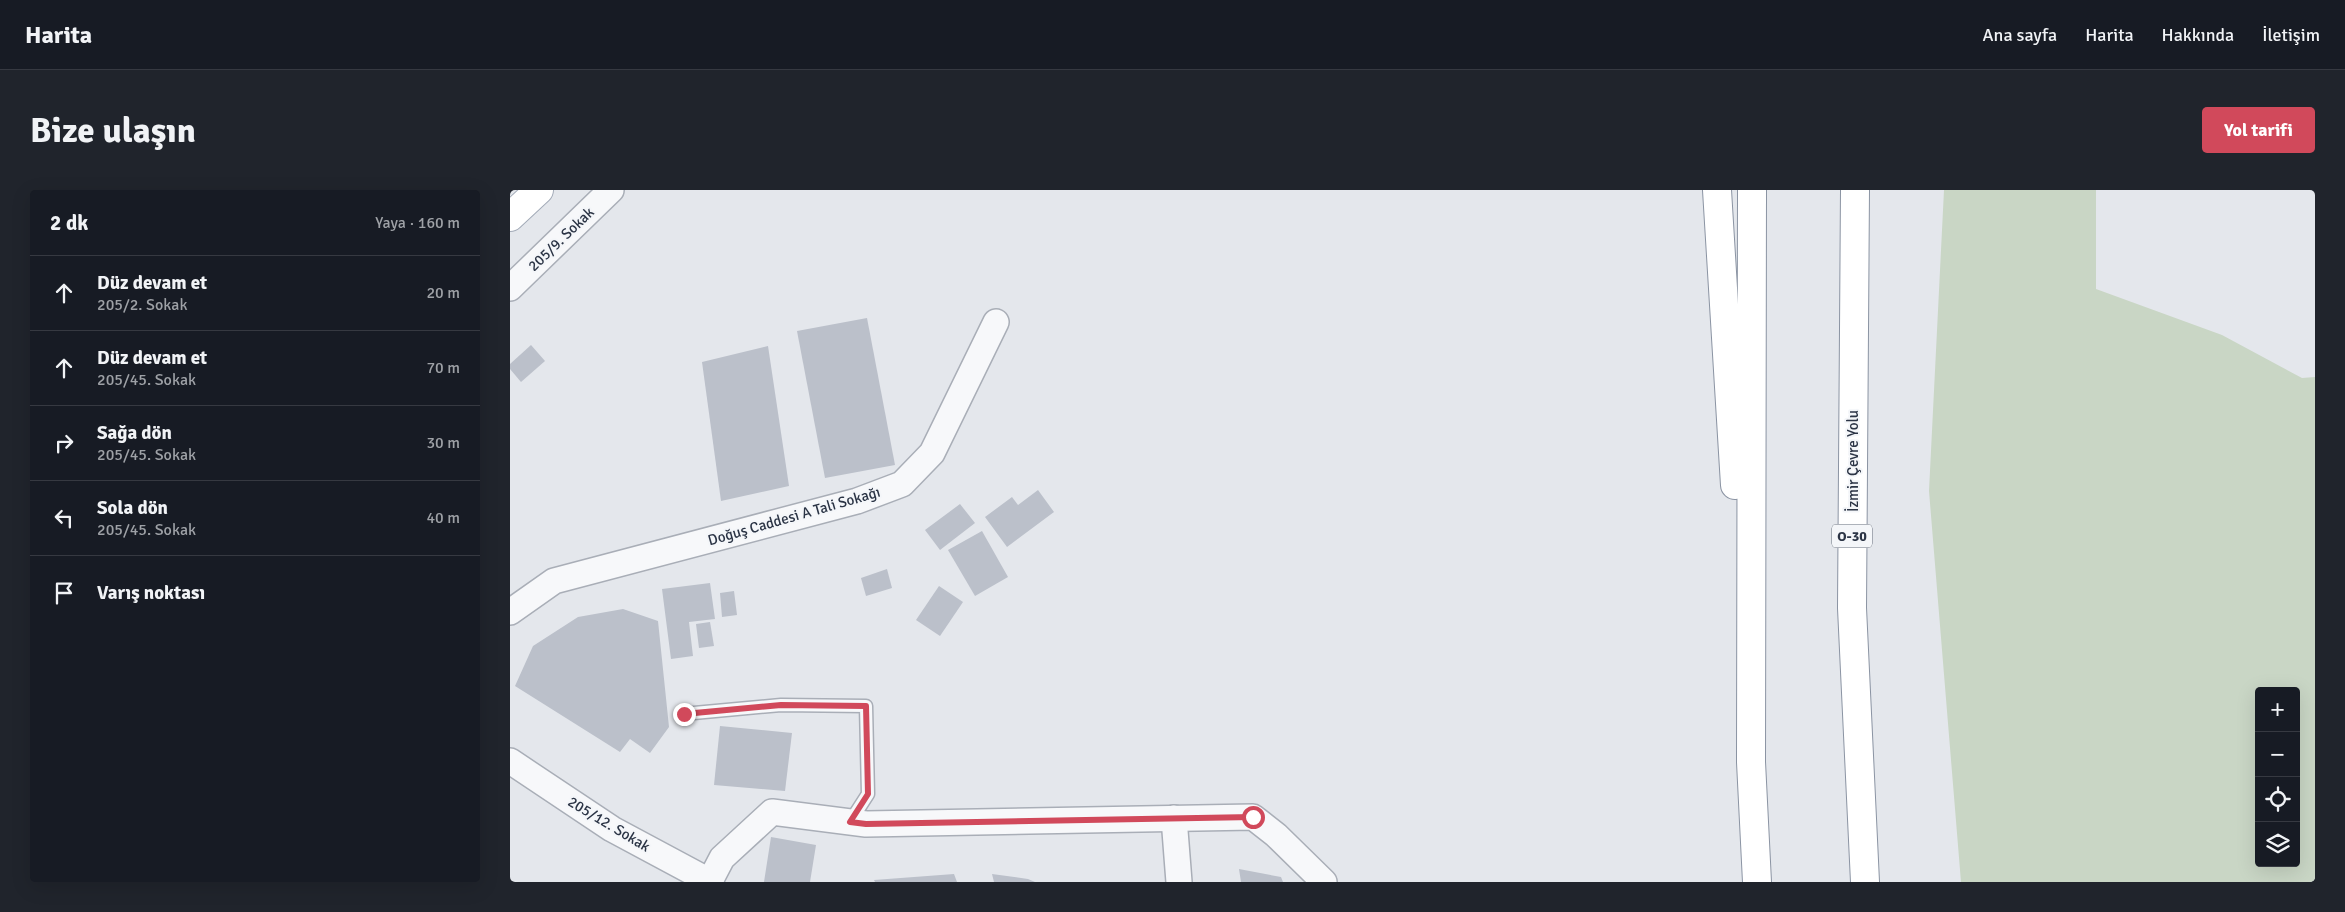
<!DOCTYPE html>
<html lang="tr">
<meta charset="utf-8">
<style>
body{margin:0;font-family:Signika,sans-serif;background:#20242c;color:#f1f3f6}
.controls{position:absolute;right:15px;bottom:15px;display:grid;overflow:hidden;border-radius:5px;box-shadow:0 5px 20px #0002}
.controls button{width:45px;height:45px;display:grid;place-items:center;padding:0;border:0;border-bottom:1px solid #363941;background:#171b24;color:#f1f3f6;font:25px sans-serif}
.stop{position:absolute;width:15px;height:15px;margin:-11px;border:4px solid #d1495b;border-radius:50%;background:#fff}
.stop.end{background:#d1495b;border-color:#fff;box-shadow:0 1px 5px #0008}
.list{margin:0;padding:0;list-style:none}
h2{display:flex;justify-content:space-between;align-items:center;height:65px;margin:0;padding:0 20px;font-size:21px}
h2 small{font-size:16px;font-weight:400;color:#9ea1a6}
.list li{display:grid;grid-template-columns:32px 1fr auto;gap:15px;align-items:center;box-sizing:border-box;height:75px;padding:0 20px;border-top:1px solid #363941}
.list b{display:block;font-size:19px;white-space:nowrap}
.list p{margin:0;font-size:16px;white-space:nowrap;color:#9ea1a6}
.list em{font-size:16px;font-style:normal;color:#9ea1a6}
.icon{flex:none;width:28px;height:28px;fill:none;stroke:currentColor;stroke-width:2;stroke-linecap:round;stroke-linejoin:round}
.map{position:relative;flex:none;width:1805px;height:692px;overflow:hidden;border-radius:5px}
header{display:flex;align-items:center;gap:30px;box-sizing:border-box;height:70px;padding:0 25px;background:#171b24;border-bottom:1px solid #363941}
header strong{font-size:24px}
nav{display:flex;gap:28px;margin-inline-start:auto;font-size:18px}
.intro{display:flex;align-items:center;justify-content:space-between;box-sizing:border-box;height:120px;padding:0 30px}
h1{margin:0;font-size:35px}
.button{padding:12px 22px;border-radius:5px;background:#d1495b;color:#fff;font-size:18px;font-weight:700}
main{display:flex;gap:30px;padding:0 30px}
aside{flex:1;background:#171b24;border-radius:5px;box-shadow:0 5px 20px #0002}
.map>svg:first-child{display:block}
.green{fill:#c9d6c5;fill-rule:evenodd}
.building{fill:#bbc0ca}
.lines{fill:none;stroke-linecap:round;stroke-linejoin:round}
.lane-casing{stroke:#a9aeb7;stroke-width:15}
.street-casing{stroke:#a9aeb7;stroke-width:28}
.primary-casing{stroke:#a3abb8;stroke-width:30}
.highway-casing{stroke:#8b94a3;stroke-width:30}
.lane{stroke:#f7f8fa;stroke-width:12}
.street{stroke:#f7f8fa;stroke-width:25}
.primary{stroke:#fff;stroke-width:28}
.highway{stroke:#fff;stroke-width:28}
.route{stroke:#d1495b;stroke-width:6}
.labels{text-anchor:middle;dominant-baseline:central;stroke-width:4;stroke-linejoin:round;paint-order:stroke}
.shield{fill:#f4f6f9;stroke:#676e7b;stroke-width:1}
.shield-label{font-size:14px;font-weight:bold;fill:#2b3445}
.street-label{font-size:15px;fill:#2b3445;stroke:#f4f6f9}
</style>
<header>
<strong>Harita</strong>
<nav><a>Ana sayfa</a><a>Harita</a><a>Hakkında</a><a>İletişim</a></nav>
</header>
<div class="intro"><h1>Bize ulaşın</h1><a class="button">Yol tarifi</a></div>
<main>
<aside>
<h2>2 dk<small>Yaya · 160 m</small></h2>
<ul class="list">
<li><svg class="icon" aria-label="ahead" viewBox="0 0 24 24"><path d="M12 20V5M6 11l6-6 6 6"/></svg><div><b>Düz devam et</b><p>205/2. Sokak</p></div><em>20 m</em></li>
<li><svg class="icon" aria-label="ahead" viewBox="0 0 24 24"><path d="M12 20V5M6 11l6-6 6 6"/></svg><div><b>Düz devam et</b><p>205/45. Sokak</p></div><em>70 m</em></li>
<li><svg class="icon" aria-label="right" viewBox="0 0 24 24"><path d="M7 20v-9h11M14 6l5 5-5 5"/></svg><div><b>Sağa dön</b><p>205/45. Sokak</p></div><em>30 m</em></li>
<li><svg class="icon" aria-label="left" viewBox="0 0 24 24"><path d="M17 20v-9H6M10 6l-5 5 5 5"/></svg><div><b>Sola dön</b><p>205/45. Sokak</p></div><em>40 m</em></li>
<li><svg class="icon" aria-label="arrive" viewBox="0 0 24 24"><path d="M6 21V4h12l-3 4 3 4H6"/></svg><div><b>Varış noktası</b></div></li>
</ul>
</aside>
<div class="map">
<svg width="1805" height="692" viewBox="0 0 1805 692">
<rect width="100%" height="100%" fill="#e4e7ec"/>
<!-- green -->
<path class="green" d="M1434 0H1586V99L1712 145 1792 188 1805 187V692H1451L1419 301ZM1749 501H1786V673H1749Z"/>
<!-- building -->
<g class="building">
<path d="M357 128 385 275 315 288 287 141Z"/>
<path d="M21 155 35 171 11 192 0 179V174Z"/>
<path d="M258 156 279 296 211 311 192 172Z"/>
<path d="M528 300 544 322 497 357 475 327 502 307 508 315Z"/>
<path d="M450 314 465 333 430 360 415 340Z"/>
<path d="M472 341 498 387 465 406 438 360Z"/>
<path d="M377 379 382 398 356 406 351 388Z"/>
<path d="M200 393 205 429 179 432 183 466 161 469 152 399Z"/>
<path d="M429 396 453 412 430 446 406 430Z"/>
<path d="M224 401 227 425 212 427 210 403Z"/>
<path d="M113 419 148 431 159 537 140 563 120 549 110 562 5 496 23 456 68 427Z"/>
<path d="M200 432 204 456 189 458 186 434Z"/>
<path d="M210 536 282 543 275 601 204 595Z"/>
<path d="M261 647 306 655 300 692H254Z"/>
<path d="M729 679 771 687 773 692H731Z"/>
<path d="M444 684 447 692H365L364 690Z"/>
<path d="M482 684 518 689 525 692H484Z"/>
</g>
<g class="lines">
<defs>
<path id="lane" d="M173 524 271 515 356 516 358 604 340 632"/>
<g id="street">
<path d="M0 98 101 0"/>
<path d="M0 422 44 391 347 311 392 294 422 263 486 132"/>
<path d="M0 571 102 639 201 692"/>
<path d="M664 628 669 692"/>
<path d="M200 691 212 668 262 622 356 634 743 627 766 645 814 692"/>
</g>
<path id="primary" d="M0 27 29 0"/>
<g id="highway">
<path d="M1207 0 1225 295"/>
<path d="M1242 0 1241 572 1247 692"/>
<path d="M1345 0 1342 418 1355 692"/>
</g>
</defs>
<!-- lane casing -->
<use href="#lane" class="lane-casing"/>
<!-- street casing -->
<use href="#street" class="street-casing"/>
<!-- primary casing -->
<use href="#primary" class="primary-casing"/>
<!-- highway casing -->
<use href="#highway" class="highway-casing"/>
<!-- lane -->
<use href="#lane" class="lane"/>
<!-- street -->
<use href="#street" class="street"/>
<!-- primary -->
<use href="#primary" class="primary"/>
<!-- highway -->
<use href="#highway" class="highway"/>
</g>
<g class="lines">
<!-- route -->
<path class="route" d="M174 524 271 515 356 516 358 604 340 632 356 634 743 627"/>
</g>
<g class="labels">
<!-- shield labels -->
<rect class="shield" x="1322" y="334.5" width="40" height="23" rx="4"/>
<g class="shield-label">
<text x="1342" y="346">O-30</text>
</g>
<!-- street labels -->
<g class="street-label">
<text transform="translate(51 49) rotate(-44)">205/9. Sokak</text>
<text transform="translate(1343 271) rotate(-90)">İzmir Çevre Yolu</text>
<text transform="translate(284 326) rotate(-16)">Doğuş Caddesi A Tali Sokağı</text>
<text transform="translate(99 634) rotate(31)">205/12. Sokak</text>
</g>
</g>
</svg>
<div class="controls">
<button>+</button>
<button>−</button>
<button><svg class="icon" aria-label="locate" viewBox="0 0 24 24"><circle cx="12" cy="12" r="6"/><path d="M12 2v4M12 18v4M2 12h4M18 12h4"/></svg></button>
<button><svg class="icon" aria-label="layers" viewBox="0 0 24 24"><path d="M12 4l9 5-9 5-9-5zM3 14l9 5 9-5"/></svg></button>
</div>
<div class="stop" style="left:743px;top:627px"></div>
<div class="stop end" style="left:174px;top:524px"></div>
</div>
</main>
